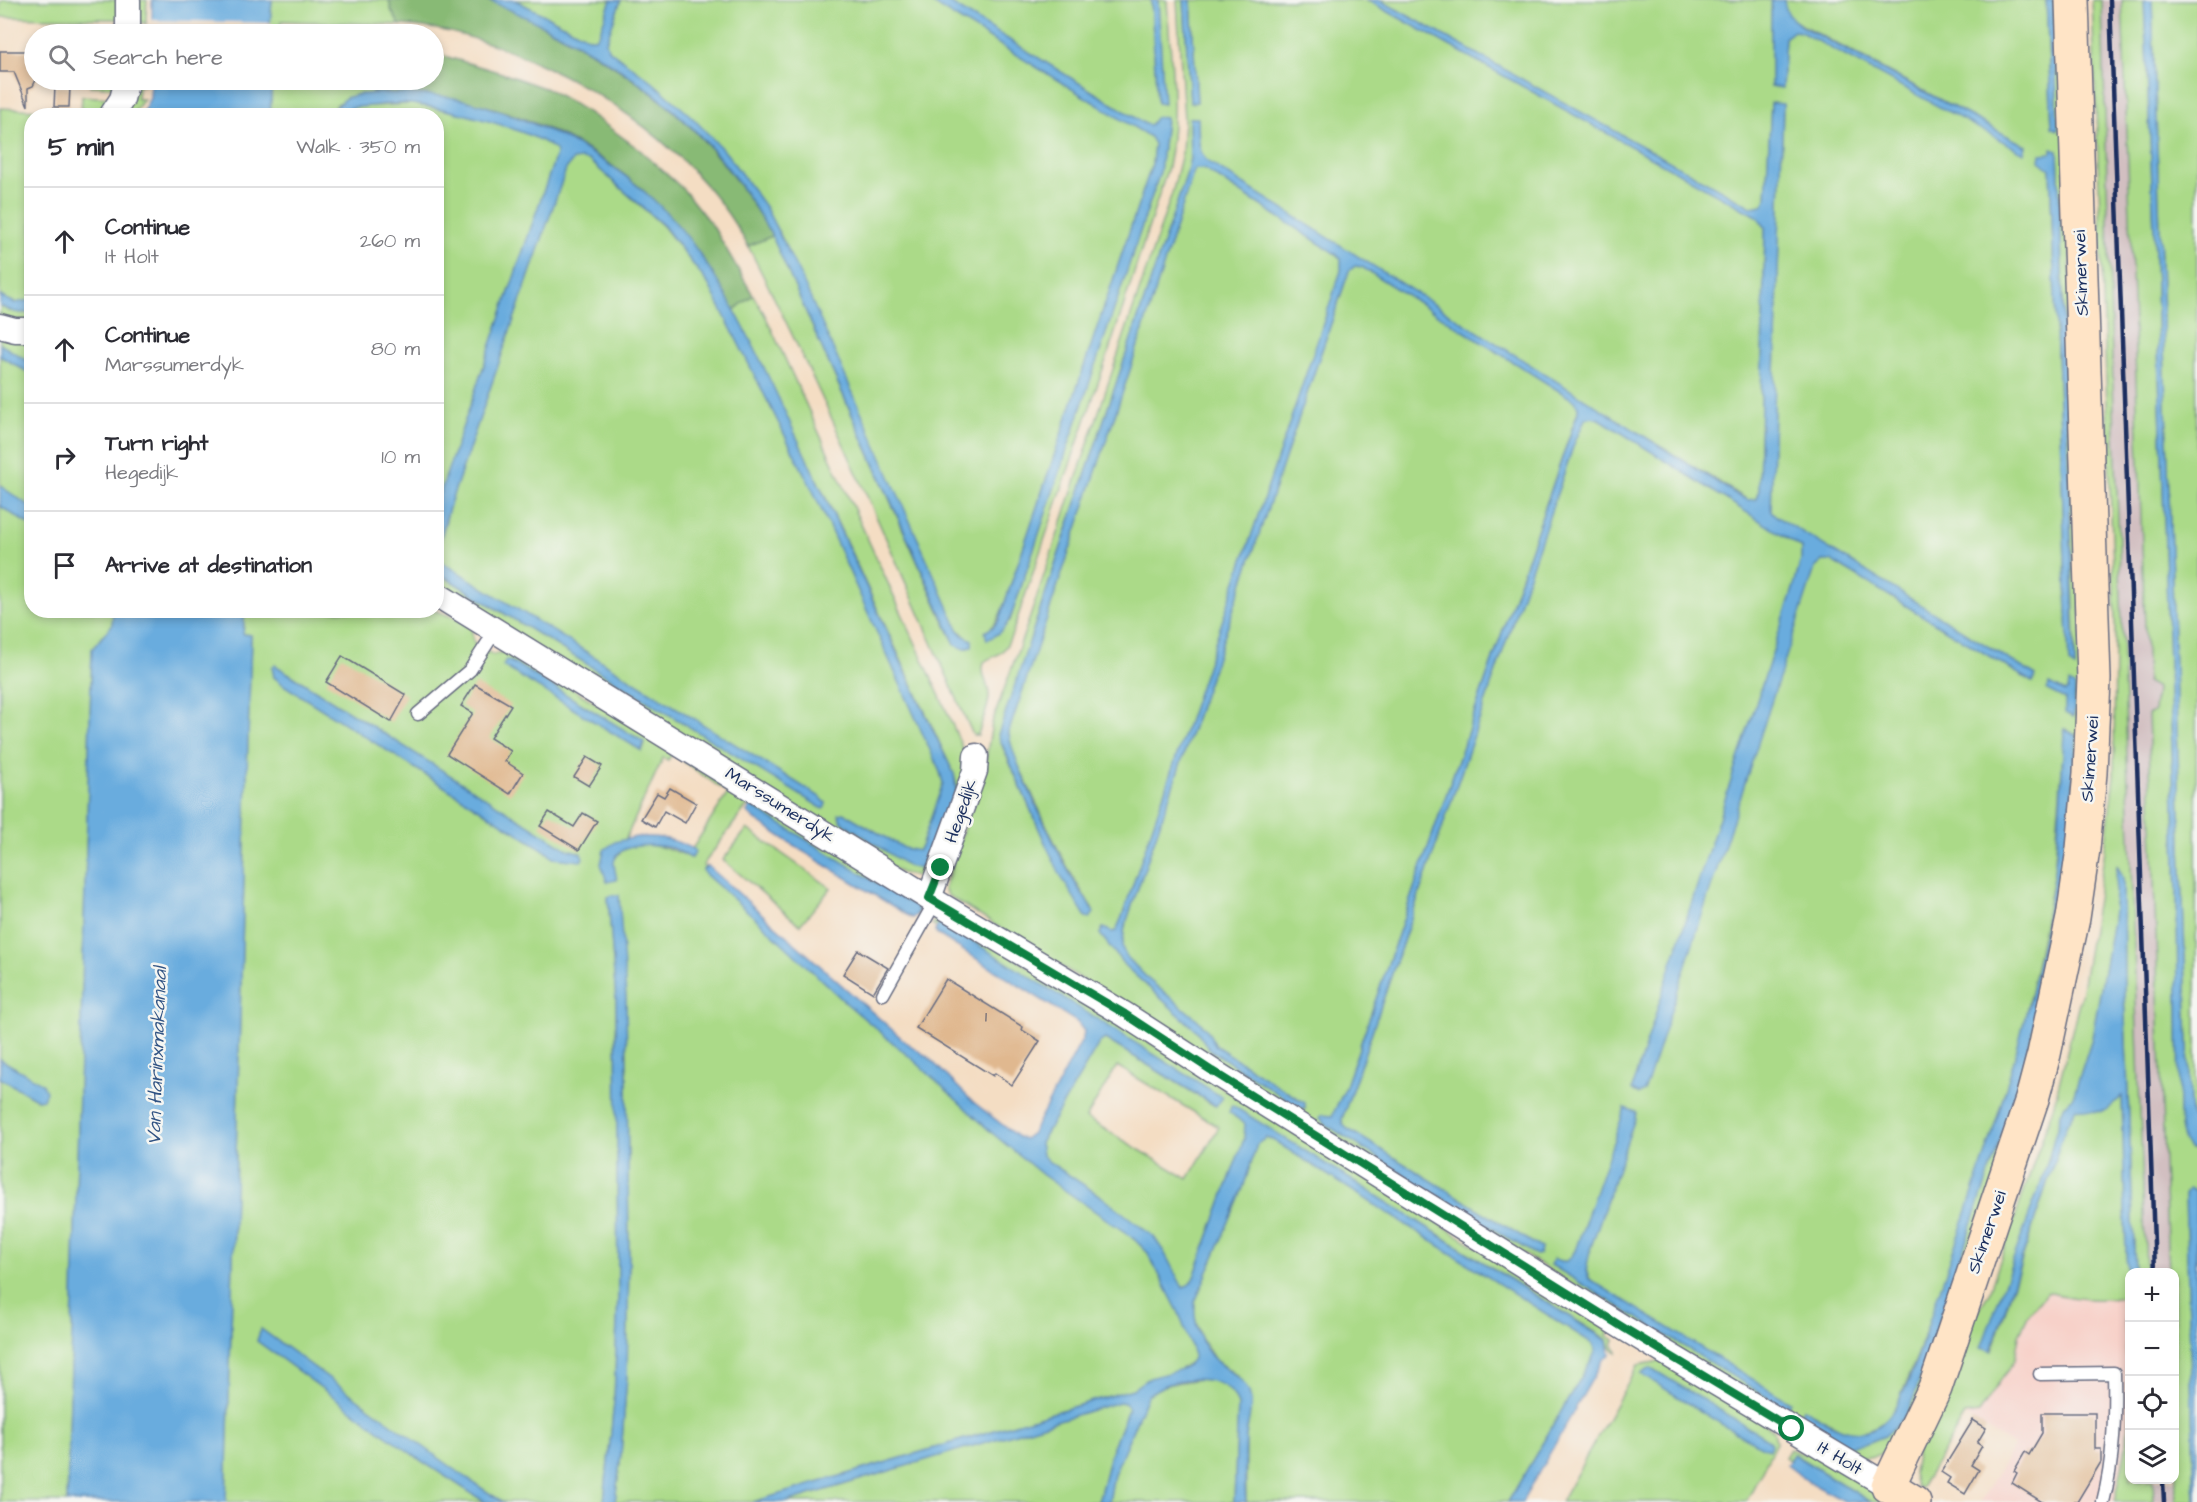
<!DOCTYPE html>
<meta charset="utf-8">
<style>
body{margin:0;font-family:"Architects Daughter",sans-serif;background:#f7f7f7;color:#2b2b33}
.controls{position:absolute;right:18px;bottom:18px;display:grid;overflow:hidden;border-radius:12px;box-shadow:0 3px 9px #0003}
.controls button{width:54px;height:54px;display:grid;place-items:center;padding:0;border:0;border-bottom:2px solid #e1e1e2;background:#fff;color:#2b2b33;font:30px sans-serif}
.stop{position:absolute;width:18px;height:18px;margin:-14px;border:4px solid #0b8043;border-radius:50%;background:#fff}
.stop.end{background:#0b8043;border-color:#fff;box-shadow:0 2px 6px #0008}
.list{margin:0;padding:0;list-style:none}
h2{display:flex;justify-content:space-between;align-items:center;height:78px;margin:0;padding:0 24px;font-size:26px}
h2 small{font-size:20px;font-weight:400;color:#7c7c81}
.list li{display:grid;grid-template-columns:39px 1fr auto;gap:18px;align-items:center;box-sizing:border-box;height:108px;padding:0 24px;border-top:2px solid #e1e1e2}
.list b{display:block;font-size:22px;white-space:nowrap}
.list p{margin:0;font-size:20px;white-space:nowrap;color:#7c7c81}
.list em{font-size:20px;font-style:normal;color:#7c7c81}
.icon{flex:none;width:33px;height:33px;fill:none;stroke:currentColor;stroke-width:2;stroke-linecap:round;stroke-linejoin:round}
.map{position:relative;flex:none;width:2197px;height:1502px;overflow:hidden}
.search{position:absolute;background:#fff;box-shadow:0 3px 9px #0003;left:24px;top:24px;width:420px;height:66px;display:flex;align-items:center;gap:15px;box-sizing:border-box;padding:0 21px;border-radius:33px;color:#7c7c81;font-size:22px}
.panel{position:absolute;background:#fff;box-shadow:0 3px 9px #0003;left:24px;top:108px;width:420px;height:510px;border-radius:24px}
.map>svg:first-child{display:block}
.built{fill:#f7d1c9}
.industrial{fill:#d2bfc1}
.green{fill:#abda88;stroke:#638473;stroke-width:1.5;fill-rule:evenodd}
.forest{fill:#88ba74;stroke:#527469;stroke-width:1.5}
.water{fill:#69acde;stroke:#426e9e;stroke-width:1.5}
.pier{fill:#f4ddc3}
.building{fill:#e0b88f}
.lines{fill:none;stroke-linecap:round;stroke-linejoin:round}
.lane-casing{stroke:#676c81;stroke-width:15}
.street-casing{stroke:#676c81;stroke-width:27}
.secondary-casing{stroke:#676c81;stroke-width:36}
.lane{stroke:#fff;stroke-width:12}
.street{stroke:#fff;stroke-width:24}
.secondary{stroke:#ffe4c6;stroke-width:33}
.rail{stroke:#1b2f5e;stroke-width:4.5}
.route{stroke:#0b8043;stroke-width:8}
.labels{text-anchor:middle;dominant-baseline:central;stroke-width:5;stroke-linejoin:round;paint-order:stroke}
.number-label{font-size:15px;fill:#4c516a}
.street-label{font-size:18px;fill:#1b2f5e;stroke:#f6f6f2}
.water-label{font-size:20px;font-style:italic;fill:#325484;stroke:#f6f6f2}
</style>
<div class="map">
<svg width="2197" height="1502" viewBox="0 0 2197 1502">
<rect width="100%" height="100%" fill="#f6f6f2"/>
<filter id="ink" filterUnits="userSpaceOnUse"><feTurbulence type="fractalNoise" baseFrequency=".0167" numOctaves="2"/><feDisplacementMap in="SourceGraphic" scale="12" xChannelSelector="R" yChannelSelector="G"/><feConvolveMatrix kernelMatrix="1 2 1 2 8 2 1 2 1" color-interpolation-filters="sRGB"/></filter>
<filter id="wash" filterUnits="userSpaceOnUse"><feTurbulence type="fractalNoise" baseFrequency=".008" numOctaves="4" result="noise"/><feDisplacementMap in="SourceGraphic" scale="24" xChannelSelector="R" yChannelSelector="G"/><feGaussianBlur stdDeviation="1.35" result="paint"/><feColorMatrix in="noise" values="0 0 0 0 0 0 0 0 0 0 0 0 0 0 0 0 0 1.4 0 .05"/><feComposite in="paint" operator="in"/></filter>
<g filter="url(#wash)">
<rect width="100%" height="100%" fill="#f4ddc3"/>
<!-- built -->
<path class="built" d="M2033 1230 2129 1297 2125 1299 2129 1409 2127 1442 2115 1502H1980L2014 1446 1965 1415 1991 1351Z"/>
<!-- industrial -->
<g class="industrial">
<path d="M2102 0H2122L2147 681 2156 688 2154 713 2148 714 2168 1272H2146L2111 326Z"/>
<path d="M2175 1461 2176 1502H2154L2153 1480H2174Z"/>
</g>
<!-- green -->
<g class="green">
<path d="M5 0H124L122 19H107L0 17V2Z"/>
<path d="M133 0H147L146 24 142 22 139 24Z"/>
<path d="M272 0H389L392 12 400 25 281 21 280 34H269Z"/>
<path d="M515 0H611L599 35 595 38H589Z"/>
<path d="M621 0H927L1150 137 1154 144 1152 164 1006 599C1001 613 998 624 985 632L1010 621 1013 611 1160 172 1166 119 1157 117 1150 125 1145 124 945 0H1151L1157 102 1163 104 1158 0H1167C1170 55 1179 113 1168 167L1109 351 1012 634C1009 641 1005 651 997 655 992 658 989 658 984 662 980 675 989 684 989 696 989 708 981 723 978 735H973C900 571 830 406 748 246L772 236 945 624C951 636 954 648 968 648V639L958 629 781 236C746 174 706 128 652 82 638 70 622 61 608 49L606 42Z"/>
<path d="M1177 0H1184L1190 103 1197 102 1191 0H1367L1758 217 1765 227 1759 490 1756 499 1748 500 1592 404 1208 162C1196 151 1199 134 1198 118H1189L1190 158 1187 173 1032 633 1000 741 1047 847 1093 909C1066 870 1047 826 1027 783 1020 767 1007 749 1009 731L1133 361 1192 176 1195 169H1204L1336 254 1341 259V271L1122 917 1116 931 1112 932 1103 928 1100 934 1125 966 1197 1031 1209 1049 1302 1109H1305L1300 1100 1216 1046 1207 1030 1198 1020 1149 980 1125 955 1122 947 1125 926 1349 271 1355 266 1362 267 1575 401 1578 406V411L1345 1089 1332 1116 1327 1117 1325 1124 1532 1253 1541 1248 1346 1128 1342 1123V1119L1574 444 1585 419 1592 417 1600 419 1801 547V560L1794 586 1632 1090 1815 568 1823 561H1832L2032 682 2036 676 1775 516 1771 511 1783 105 1771 103 1766 199 1763 205 1751 207 1380 0H1771V86L1782 87 1785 38 1794 31 1801 32 2024 152 2026 146 1791 19 1785 9 1784 0H2046L2052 127 2058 130 2053 0H2062L2084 721 2030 1073 1931 1371 1894 1445 1878 1455 1864 1458 1848 1456 947 895 944 889 986 759 992 723 1030 617 1173 190 1182 153 1184 120ZM2058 151 2075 636V667L2069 664 2050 169 2041 161ZM2050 684 2065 692 2068 691 2066 703 2065 699 2047 690ZM2065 729 2077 736 2019 1085 1904 1418 1835 1440 1799 1418 1814 1414 1847 1432H1861L1877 1426 1889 1417 1900 1398 1918 1354 1981 1171 2017 1051 2032 988 2054 872ZM1636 1113 1590 1250C1587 1263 1582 1273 1594 1283L1720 1368 1551 1265 1554 1259C1568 1263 1567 1263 1575 1251L1600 1182Z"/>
<path d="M2092 0H2102L2111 326 2146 1272H2135L2124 991 2123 878 2117 866 2113 921 2092 1038 2073 1097 2065 1105 2061 1114 2043 1177 1982 1348 1992 1351 2067 1123 2076 1108 2122 1095 2126 1254 2130 1298V1480H2153L2154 1502H2115L2127 1442 2129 1409 2124 1297C2097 1302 2073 1299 2047 1292L2029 1314 2019 1335 2015 1359 1979 1413 1965 1415 1921 1488 1916 1487 1913 1473 1917 1449 1961 1339 1989 1293 2054 1104 2081 995 2104 857 2114 776 2115 621Z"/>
<path d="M2122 0H2144L2154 230 2177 894 2179 1113 2190 1150 2197 1148V1262L2196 1192 2189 1188 2185 1194 2195 1502H2176L2174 1272H2168L2148 714 2154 712 2156 688 2147 682Z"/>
<path d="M2152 0H2197L2196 1123 2192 1120 2190 1103Z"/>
<path d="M90 80H116L115 87 90 86Z"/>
<path d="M131 80H145V85L138 86 137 99H144L132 115 117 116Z"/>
<path d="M272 80H373L371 86 373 93 354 95 337 104 332 115 270 116Z"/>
<path d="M82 96 112 98 105 115 32 116 31 300C20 306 11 302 0 296V108L81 112Z"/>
<path d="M411 104C444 109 537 128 557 152L437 502 436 116H346L349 109 356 107Z"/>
<path d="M581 159 589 160 663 226 709 285 813 491 940 772 943 783 921 847 918 851 904 848 844 813 839 817 841 821 908 866 921 869 957 786 954 774 827 500 734 310 753 295 765 315 948 714 966 757 967 766 926 875 917 876 901 873 437 588 436 572 822 808 826 803 820 797 440 561 437 554 450 504 566 169 573 160Z"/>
<path d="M0 306 9 311 31 312V325L0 321Z"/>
<path d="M0 331 31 336V363L0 344Z"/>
<path d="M0 356 31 374V507L0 486Z"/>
<path d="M0 506 31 526 32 610 113 611 112 625 92 649 67 1502H0V1078L38 1100 42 1084 0 1059Z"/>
<path d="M245 611H436L458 619 471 627 474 643 493 655 508 650 679 753 678 758 672 754 668 760 663 758 625 840 615 842 614 861C627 834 671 848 691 858L695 851 692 849 728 793 684 762 687 761 923 901 917 916 916 907 751 806 746 807 703 865 705 867 703 869 704 873 762 924 846 1003 917 1063 991 1132 1043 1175 1132 1237 1148 1253 1179 1313 1192 1346 1194 1355 1192 1361 1179 1370 1149 1379 1133 1389 753 1502H615L621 1454 627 1375 629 1256 626 997 608 897 616 1000 618 1296 614 1402 604 1502H503L472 1482 261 1329 257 1341 423 1462 485 1502H226L251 635 243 634ZM509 660 644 742 645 744 642 751 504 666 506 661ZM288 673 527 824 567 849 581 853 553 858 546 851 285 686 274 677Z"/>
<path d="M747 829 831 888 800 925 723 860Z"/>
<path d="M940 912 1610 1330 1607 1335 1614 1340 1612 1345 1616 1348 1617 1352 1610 1347 1608 1340 1233 1106 1234 1116 1245 1124 1244 1139 1194 1277 1190 1284 1183 1288 1178 1280 1102 1197 1049 1162 1042 1155 1040 1143 1099 1043 1105 1039 1215 1106 938 925 937 927 932 924ZM1117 1066 1219 1127 1188 1179 1086 1118Z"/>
<path d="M1266 1138 1273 1140 1592 1343 1596 1350 1592 1359 1508 1502H1246V1437L1251 1403 1238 1376 1215 1360 1201 1338 1194 1315 1195 1302 1243 1188 1257 1144Z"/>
<path d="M1660 1361 1774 1430 1776 1443 1746 1502H1561L1638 1365ZM1652 1369 1683 1389 1641 1374Z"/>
<path d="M1200 1379C1218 1379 1233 1387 1238 1405L1234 1502H1109L1114 1474 1147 1396C1162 1383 1181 1382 1200 1379Z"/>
<path d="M1119 1402 1125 1403 1128 1409 1110 1455 1098 1502H786Z"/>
<path d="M1790 1449 1804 1454 1808 1451 1891 1502H1871L1794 1454 1789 1460 1785 1457Z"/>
</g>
<!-- forest -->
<g class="forest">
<path d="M389 0C414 0 438 0 462 0 471 0 482 0 490 1 514 8 537 23 560 35 658 87 716 139 772 236L748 246C697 153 604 88 507 50 473 37 437 26 400 25L392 12Z"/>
<path d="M434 53 502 73 550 90 589 113 640 150 683 189 714 228 753 295 734 310C717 280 700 252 678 226 615 152 515 101 419 95 404 94 388 92 373 93L371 86 373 80H434Z"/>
</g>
<!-- water -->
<g class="water">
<path d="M152 0H272L269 34H152Z"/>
<path d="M488 0H515L589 38H595L599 34 611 0H621L606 42 608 49 650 80 692 117 727 154 766 208 802 279 958 629 962 635 972 640V646C965 650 961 648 955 644L772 236C752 201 731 168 703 139 645 76 566 34 488 0Z"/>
<path d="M927 0H945L1145 124 1150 125 1156 117 1166 118 1160 172 1013 611C1008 625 1002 633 987 640L985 632 993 627 999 620 1152 164 1154 144 1150 137Z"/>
<path d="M1151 0H1158L1164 104 1157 103Z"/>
<path d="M1184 0H1191L1197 102 1190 103Z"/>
<path d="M1367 0H1380L1751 207 1763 205 1766 199 1771 103 1783 104 1771 511 1776 516 2036 676 2032 682 1832 561H1823L1815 568 1648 1081 1644 1091 1639 1094 1632 1090 1633 1084 1794 586 1801 560V547L1600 419 1592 417 1585 419 1574 444 1342 1119V1123L1346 1128 1541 1248 1540 1254 1536 1255 1417 1183 1325 1124 1320 1118 1322 1115 1332 1116 1345 1089 1578 412V406L1575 401 1362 267 1355 266 1349 271 1125 926 1122 947 1125 955 1149 980 1198 1020 1207 1030 1216 1046 1300 1100 1305 1103V1109H1302L1209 1049 1197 1031 1125 966 1100 934 1103 928 1112 932 1116 931 1122 917 1341 271V259L1336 254 1204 169H1195L1192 176 1133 361 1009 731C1007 751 1061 858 1074 881 1080 892 1089 902 1094 913L1090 918 1086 917 1063 880 1047 847 998 735 1187 173 1190 158 1189 118H1198C1199 134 1196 151 1208 162L1739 496 1748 500 1756 499 1759 490 1765 236V227L1758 217Z"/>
<path d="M1771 0H1784C1786 14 1791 19 1803 27L2026 146 2024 153 1801 32 1794 31 1785 38 1782 88 1771 86Z"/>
<path d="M2046 0H2053L2058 130 2052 127Z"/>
<path d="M2144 0H2152L2190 1103 2192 1119 2197 1123V1148L2190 1150C2180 1140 2180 1126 2179 1113L2177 894 2154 230Z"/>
<path d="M151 80H272L270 115H141L150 98Z"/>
<path d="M377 93C401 93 425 94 448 97 469 100 489 107 508 114 583 141 654 186 699 253 743 316 773 387 806 457 856 562 903 669 954 774L956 790 934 856 927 865 921 869 908 866 841 821 839 814 844 813 904 848 918 851 921 847 943 783 940 772 813 491 709 285 664 226 589 160 581 159 573 160 566 169 450 504 437 551V502L557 152C539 131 442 107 412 104 394 102 374 106 356 107L349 109 346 115 333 116C341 92 355 95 377 93Z"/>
<path d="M2052 149 2058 151 2075 668 2069 664 2050 169 2040 161 2041 154 2052 153Z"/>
<path d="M0 296 15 303 31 300V312C20 315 10 311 0 306Z"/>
<path d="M0 344 31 363V374L0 356Z"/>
<path d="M0 486 31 507V526L0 506Z"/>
<path d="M436 554 440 561 820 797 826 803 825 807 823 809 437 572Z"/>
<path d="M113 611H245L243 634 251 635 226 1502H67L92 649 112 625Z"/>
<path d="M506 660 516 664 644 742 642 751 503 666Z"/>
<path d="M275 665 567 849 581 853 583 858 581 861 553 858 546 851 285 686 274 677 272 667Z"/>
<path d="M2069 683 2075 687 2074 717 2065 713V699L2047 690 2050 684 2065 692 2068 690Z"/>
<path d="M2064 729 2077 736 2067 852 2059 907 2038 1008 2019 1085 1913 1399 1904 1418 1885 1436 1864 1444 1849 1446 1835 1440 1799 1418 1803 1408C1827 1421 1850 1442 1878 1426 1905 1410 1926 1331 1936 1300 1985 1161 2033 1020 2054 873 2060 826 2062 777 2064 729Z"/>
<path d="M751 806 916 907 918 910 916 915 912 918 801 850 754 819 747 812Z"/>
<path d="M636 837C660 836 674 839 695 850L694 855 691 858C685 855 680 851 674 849 660 844 617 841 614 862 614 867 616 875 617 880L607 882 601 864 604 850 615 842Z"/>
<path d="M2117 865 2123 878 2124 991 2135 1272H2130L2129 1298 2126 1254 2122 1096C2104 1116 2101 1113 2076 1108L2067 1123 1991 1351 1981 1348 2043 1177 2061 1114 2065 1105 2073 1097 2092 1038 2113 921Z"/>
<path d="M708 866 907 1043 928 1057 972 1101 1018 1137 1024 1139 1032 1133 1083 1038 1084 1031 1077 1022 937 934 935 931 938 925 943 924 953 929 1222 1097 1216 1106 1105 1039 1099 1043 1040 1143 1042 1155 1049 1162 1102 1197 1154 1237 1164 1252 1183 1288 1190 1284 1194 1277 1244 1139 1245 1124 1229 1112 1232 1105 1608 1341 1610 1354 1603 1360 1522 1502H1508L1592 1359 1596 1350 1592 1343 1273 1140 1266 1138 1257 1144 1243 1188 1195 1302C1193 1322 1201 1347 1216 1361 1228 1372 1242 1376 1249 1392 1254 1407 1247 1423 1246 1437 1245 1458 1244 1481 1246 1502H1234L1238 1405C1228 1368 1170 1376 1147 1396L1114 1474 1109 1502H1098L1110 1455 1128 1409 1125 1403 1119 1402 786 1502H753L1133 1389C1138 1385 1144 1381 1150 1378 1164 1372 1190 1373 1194 1355L1179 1313 1148 1253 1132 1237 1043 1175 991 1132 917 1063 846 1003 762 924 704 873 703 869Z"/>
<path d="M613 895H619L626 997 629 1256 627 1375 621 1454 615 1502H604L614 1402 618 1296 616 1000 608 897Z"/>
<path d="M0 1059 43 1084 46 1092 43 1099 38 1100 0 1078Z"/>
<path d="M1625 1108 1636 1112 1635 1118 1590 1250 1586 1271 1589 1279 1790 1402 1786 1409 1551 1265 1554 1259C1568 1263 1567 1263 1575 1251Z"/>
<path d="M2189 1188 2196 1192 2197 1502H2195L2185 1194Z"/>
<path d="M261 1329 472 1482 503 1502H485L423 1462 257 1341Z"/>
<path d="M1651 1368 1769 1440 1771 1444 1769 1450 1734 1432 1641 1374Z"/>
<path d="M1793 1454 1871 1502H1846L1809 1482 1787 1465Z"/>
</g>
<!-- pier -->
<path class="pier" d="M149 20 272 23V34L149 33Z"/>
<g id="blocks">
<!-- building -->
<g class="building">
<path d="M0 51H29V70L33 72 36 80 33 86 28 88V106L14 72H0Z"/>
<path d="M55 86 70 87 69 107H54Z"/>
<path d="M342 656 406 695 391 722 326 682Z"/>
<path d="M475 684 511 705 490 738 511 751 505 761 523 773 510 794 447 754 473 713 461 706Z"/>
<path d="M587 757 602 766 589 786 574 777Z"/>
<path d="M670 788 696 803 685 823 664 811 655 827 641 819 657 793 664 797Z"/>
<path d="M549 812 574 827 583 813 597 821 579 850 540 826Z"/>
<path d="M858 950 888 968 873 993 843 974Z"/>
<path d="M946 979 1023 1027 1022 1030 1040 1041 1012 1085 995 1073 993 1076 916 1028Z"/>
<path d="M2042 1413H2095V1449H2101V1462L2077 1502H2042L2012 1483 2017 1473 2014 1471 2025 1452 2029 1455 2042 1433Z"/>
<path d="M1973 1420 1986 1428 1977 1443 1982 1446 1971 1465 1979 1470 1965 1494 1947 1483 1950 1478 1941 1472Z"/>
</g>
</g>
</g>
<g filter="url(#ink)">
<use href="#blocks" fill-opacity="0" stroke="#676c81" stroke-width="1.5"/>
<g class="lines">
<defs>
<g id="lane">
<path d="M418 714 470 670 496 630"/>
<path d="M883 994 935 902"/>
<path d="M2040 1374 2114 1373C2115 1417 2114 1459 2103 1502"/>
</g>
<g id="street">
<path d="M128 0V34"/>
<path d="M111 116 122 99 127 80"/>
<path d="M0 326 15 330H32"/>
<path d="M436 594 929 898 1124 1014 1212 1071 1624 1328 1888 1486"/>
<path d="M929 898 975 771 976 756"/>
</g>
<path id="secondary" d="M1914 1502 1888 1486 1935 1388 2032 1099 2044 1054 2073 918 2083 849 2090 773 2094 679 2072 0"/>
</defs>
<!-- lane casing -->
<use href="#lane" class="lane-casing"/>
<!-- street casing -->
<use href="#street" class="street-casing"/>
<!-- secondary casing -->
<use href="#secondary" class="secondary-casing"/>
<!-- lane -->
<use href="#lane" class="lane"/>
<!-- street -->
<use href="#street" class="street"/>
<!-- secondary -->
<use href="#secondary" class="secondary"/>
<!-- rail -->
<g class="rail">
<path d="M2110 0 2155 1272"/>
<path d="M2163 1480 2164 1502"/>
</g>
</g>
</g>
<g class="lines" filter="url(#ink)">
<!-- route -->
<path class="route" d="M941 868 929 898 1125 1014 1212 1071 1624 1328 1792 1429"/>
</g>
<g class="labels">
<!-- number labels -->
<g class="number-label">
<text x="986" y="1017">1</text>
</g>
<!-- street labels -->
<g class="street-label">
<text transform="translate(2081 273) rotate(-92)">Skimerwei</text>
<text transform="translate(2090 759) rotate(-86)">Skimerwei</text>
<text transform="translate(780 805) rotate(32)">Marssumerdyk</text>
<text transform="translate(961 811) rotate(-71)">Hegedijk</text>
<text transform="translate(1987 1232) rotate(-71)">Skimerwei</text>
<text transform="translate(1840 1458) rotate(31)">It Holt</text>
</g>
<!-- water labels -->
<g class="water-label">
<text transform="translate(157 1056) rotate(-88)">Van Harinxmakanaal</text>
</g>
</g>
</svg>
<div class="controls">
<button>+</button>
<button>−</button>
<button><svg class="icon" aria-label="locate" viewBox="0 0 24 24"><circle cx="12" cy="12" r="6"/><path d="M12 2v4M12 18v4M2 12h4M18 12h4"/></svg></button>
<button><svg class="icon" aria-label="layers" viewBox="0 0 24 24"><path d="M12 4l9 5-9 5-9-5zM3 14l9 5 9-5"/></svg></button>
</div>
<div class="stop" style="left:1792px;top:1429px"></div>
<div class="stop end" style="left:941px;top:868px"></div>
<div class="search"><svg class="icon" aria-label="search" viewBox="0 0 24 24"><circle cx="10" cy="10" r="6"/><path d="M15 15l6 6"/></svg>Search here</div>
<section class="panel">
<h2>5 min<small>Walk · 350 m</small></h2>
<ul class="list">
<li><svg class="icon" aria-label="ahead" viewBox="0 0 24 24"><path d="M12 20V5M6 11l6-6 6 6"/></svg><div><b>Continue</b><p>It Holt</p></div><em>260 m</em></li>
<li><svg class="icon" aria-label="ahead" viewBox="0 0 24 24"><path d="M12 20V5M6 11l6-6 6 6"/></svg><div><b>Continue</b><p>Marssumerdyk</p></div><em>80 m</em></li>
<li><svg class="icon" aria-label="right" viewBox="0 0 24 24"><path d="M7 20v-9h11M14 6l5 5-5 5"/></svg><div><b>Turn right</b><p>Hegedijk</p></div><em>10 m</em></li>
<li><svg class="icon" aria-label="arrive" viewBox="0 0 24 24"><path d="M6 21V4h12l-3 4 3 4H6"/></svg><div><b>Arrive at destination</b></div></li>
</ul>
</section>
</div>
